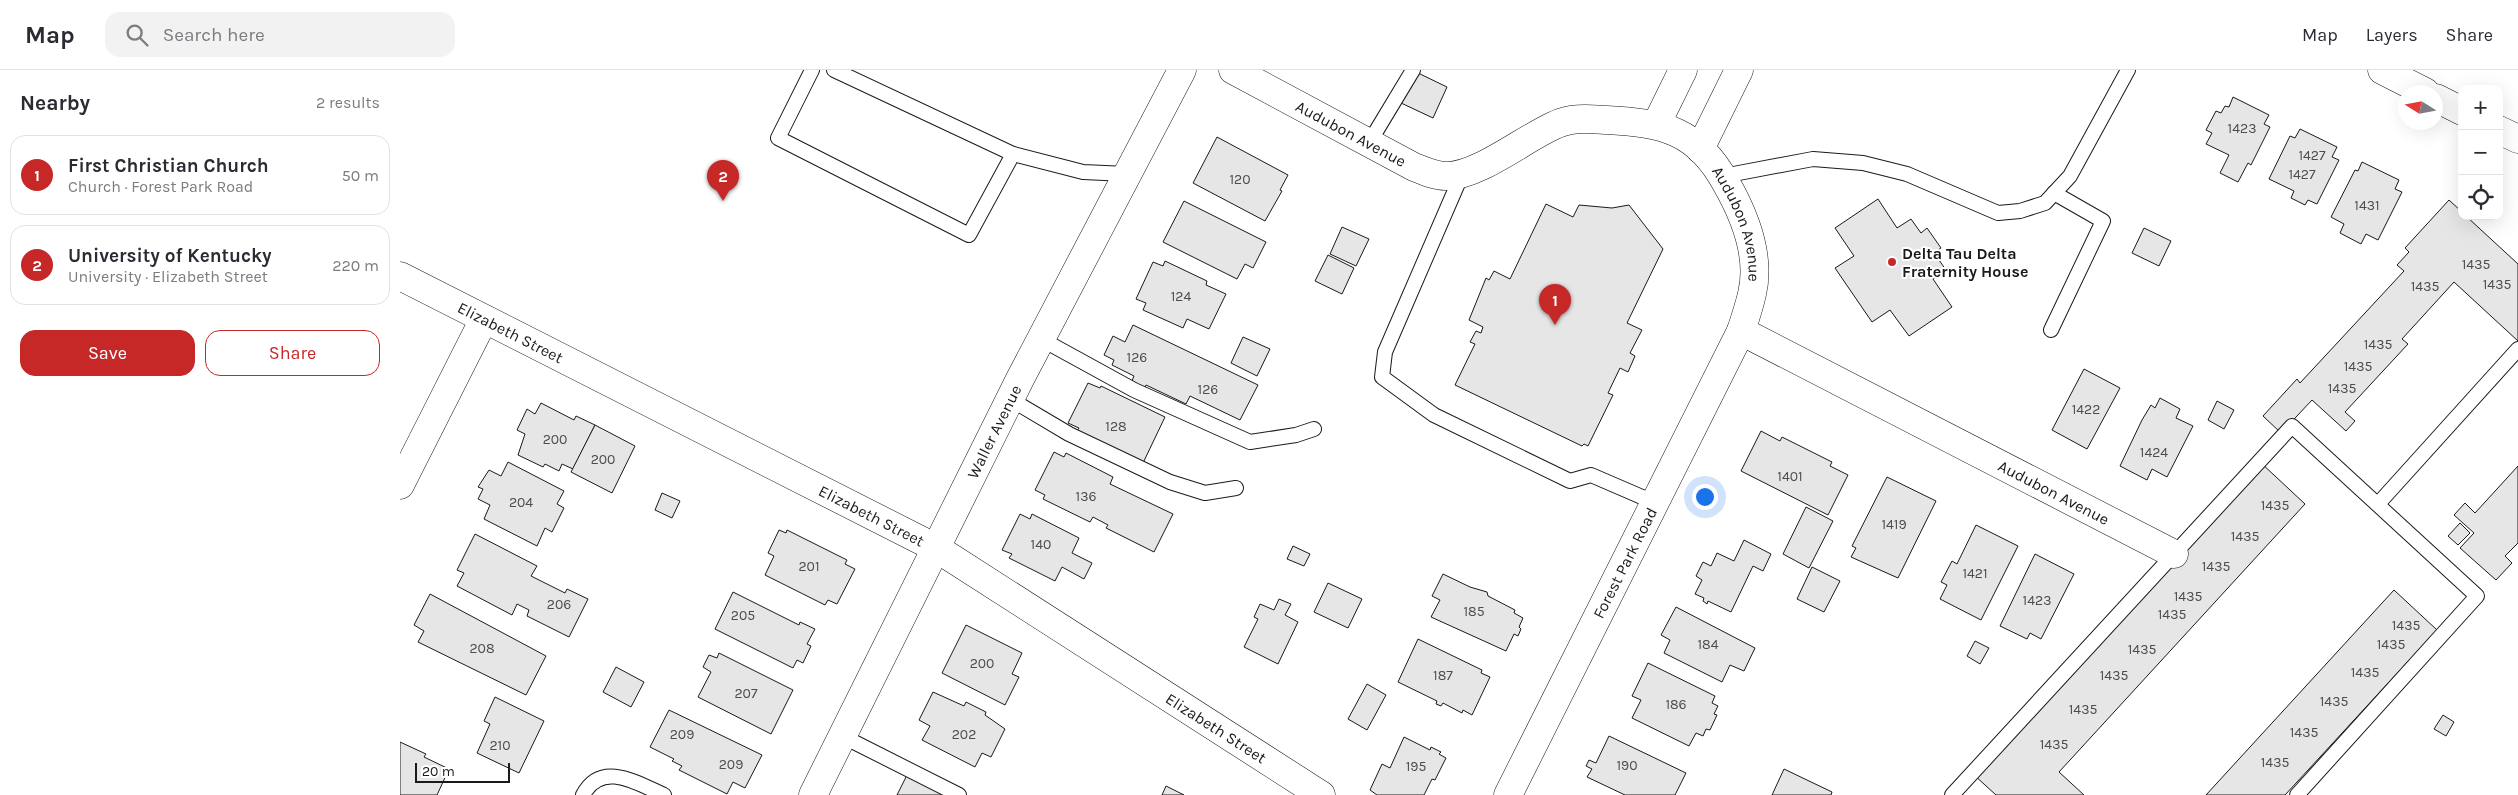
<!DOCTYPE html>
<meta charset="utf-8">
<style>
body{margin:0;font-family:Karla,sans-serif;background:#f2f2f3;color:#2b2b33}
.controls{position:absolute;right:15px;top:15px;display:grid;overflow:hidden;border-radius:10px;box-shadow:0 5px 20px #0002}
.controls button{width:45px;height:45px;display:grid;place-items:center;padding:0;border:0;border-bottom:1px solid #e1e1e2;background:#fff;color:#2b2b33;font:25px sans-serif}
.compass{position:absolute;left:1998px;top:15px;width:45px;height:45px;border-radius:50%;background:#fff;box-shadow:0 5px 20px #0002;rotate:281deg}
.scale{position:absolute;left:15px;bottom:12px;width:95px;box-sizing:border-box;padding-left:5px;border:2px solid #1a1a1a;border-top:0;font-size:14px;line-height:18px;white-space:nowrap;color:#1a1a1a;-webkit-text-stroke:4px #fff;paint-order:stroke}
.you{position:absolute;left:1304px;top:426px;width:18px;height:18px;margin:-12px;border:4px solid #fff;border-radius:50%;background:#1a73e8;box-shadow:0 0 0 8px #1a73e833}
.badge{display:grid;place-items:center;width:32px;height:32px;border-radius:50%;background:#c62828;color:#fff;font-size:16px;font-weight:700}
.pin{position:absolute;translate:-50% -41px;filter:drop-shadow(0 1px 2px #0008)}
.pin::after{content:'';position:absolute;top:26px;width:18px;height:15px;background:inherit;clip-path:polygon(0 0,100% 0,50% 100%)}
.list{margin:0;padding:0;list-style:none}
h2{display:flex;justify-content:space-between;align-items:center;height:65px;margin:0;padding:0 20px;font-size:21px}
h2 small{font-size:16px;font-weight:400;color:#7c7c81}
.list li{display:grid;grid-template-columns:32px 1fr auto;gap:15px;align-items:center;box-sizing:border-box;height:80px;margin:0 10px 10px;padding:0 10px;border:1px solid #e1e1e2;border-radius:15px}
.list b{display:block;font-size:19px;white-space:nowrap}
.list p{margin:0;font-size:16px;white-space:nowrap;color:#7c7c81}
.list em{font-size:16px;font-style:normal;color:#7c7c81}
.actions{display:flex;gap:10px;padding:15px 20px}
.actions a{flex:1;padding:11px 0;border:1px solid #c62828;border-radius:15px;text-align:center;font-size:18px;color:#c62828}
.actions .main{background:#c62828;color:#fff}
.icon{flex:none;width:28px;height:28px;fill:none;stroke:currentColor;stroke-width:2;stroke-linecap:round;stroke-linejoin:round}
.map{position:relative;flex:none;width:2118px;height:725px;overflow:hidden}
header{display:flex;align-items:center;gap:30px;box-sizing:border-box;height:70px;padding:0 25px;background:#fff;border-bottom:1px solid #e1e1e2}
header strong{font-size:24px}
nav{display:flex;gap:28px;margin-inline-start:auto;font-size:18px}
.search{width:350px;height:45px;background:#f2f2f3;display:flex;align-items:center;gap:12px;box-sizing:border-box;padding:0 18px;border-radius:15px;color:#7c7c81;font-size:19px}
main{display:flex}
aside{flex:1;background:#fff}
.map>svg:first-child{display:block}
.building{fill:#e6e6e6;stroke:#1a1a1a}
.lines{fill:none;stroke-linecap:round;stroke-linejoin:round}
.service-casing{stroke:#1a1a1a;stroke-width:16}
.minor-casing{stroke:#1a1a1a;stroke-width:29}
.secondary-casing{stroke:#1a1a1a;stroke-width:29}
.primary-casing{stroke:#1a1a1a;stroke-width:29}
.service{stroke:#fff;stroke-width:14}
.minor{stroke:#fff;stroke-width:28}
.secondary{stroke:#fff;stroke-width:28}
.primary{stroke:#fff;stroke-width:28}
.poi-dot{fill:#c62828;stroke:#fff;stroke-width:2}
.labels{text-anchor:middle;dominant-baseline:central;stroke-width:4;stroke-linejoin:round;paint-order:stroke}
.number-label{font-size:14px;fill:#4d4d4d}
.street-label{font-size:16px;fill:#1a1a1a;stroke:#fff}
.poi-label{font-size:16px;font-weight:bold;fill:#1a1a1a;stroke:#fff;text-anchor:start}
</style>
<header>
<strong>Map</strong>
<div class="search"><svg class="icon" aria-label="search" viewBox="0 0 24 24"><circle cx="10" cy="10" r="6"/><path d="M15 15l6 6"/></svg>Search here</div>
<nav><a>Map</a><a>Layers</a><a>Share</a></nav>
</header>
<main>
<aside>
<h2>Nearby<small>2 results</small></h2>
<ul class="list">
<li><span class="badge">1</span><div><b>First Christian Church</b><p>Church · Forest Park Road</p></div><em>50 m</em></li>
<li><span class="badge">2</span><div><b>University of Kentucky</b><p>University · Elizabeth Street</p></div><em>220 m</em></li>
</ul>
<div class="actions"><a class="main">Save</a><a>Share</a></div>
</aside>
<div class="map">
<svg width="2118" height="725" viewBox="0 0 2118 725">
<rect width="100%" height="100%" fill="#fff"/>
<!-- building -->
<g class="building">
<path d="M1016 2 1047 17 1033 48 1001 33Z"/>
<path d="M1833 27 1869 45 1864 54 1870 57 1851 95 1848 93 1838 112 1820 103 1829 85 1806 74 1812 63 1806 60 1816 41 1821 43 1825 36 1829 37Z"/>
<path d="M1900 59 1937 77 1932 87 1939 90 1917 134 1908 130 1905 135 1891 128 1894 121 1869 109 1890 66 1895 68Z"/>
<path d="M817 67 888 105 880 120 882 121 865 151 793 113Z"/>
<path d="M1962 92 1999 110 1995 119 2002 122 1978 170 1966 164 1961 174 1940 163 1944 154 1931 147 1955 100 1958 101Z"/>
<path d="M1478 129 1497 158 1511 149 1521 163 1527 158 1541 178 1534 183 1546 200 1533 209 1552 237 1509 266 1490 240 1472 252 1435 198 1454 186 1435 158Z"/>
<path d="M2049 130 2062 142V146H2066L2118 194V271L2054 212 2002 269 2008 274 1945 342 1955 351 1946 361 1912 330 1881 363 1863 346 1897 309 1900 313 2004 201 1997 195 2009 182 2005 178Z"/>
<path d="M784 131 866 172 853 198 845 194 837 209 763 172Z"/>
<path d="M1146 134 1173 147 1179 135 1212 138 1229 135 1263 179 1227 253 1242 260 1230 283 1235 286 1228 302 1220 298 1208 323 1213 325 1188 376 1184 374 1182 376 1055 315 1075 274 1070 272 1076 261 1081 263 1083 257 1069 250 1086 208 1089 210 1094 201 1110 209Z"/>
<path d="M942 157 969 169 956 196 930 184Z"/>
<path d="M1744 158 1771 171 1759 196 1732 183Z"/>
<path d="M928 185 954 198 942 224 915 211Z"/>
<path d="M765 191 807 211 806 215 826 224 809 259 787 249 783 258 743 240 746 233 736 229 753 192 763 196Z"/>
<path d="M733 255 858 315 840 350 790 326 786 334 746 315 744 320 731 313 734 306 712 295 714 290 704 285 713 266 725 272Z"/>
<path d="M843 267 870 279 857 306 831 293Z"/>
<path d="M1684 299 1720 318 1687 379 1652 360Z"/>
<path d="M688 313 700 318 701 316 765 347 743 393 677 361 679 358 668 353Z"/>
<path d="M1760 328 1780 339 1776 348 1793 356 1767 407 1752 399 1747 410 1720 396 1742 350 1751 335 1755 338Z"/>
<path d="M1817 331 1834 340 1824 359 1808 350Z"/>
<path d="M141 333 174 350 176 346 195 355 173 399 162 394 159 401 145 394 143 397 118 385 125 364 117 360 127 339 135 344Z"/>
<path d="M195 355 235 376 212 423 171 402Z"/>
<path d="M1361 361 1380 371 1382 367 1432 392 1430 396 1448 405 1428 445 1341 401Z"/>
<path d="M654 382 664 387 666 383 713 407 710 414 773 444 754 482 706 458 708 455 693 447 690 452 643 429 645 425 635 420Z"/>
<path d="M108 392 164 421 157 434 164 438 152 462 145 458 137 476 84 449 90 435 78 429 83 419 78 417 89 400 101 406Z"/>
<path d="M1860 392 1905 434 1659 702 1684 725H1596L1574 705Z"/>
<path d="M2118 396V473L2105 486 2112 493 2096 510 2060 478 2074 463 2054 445 2065 433 2075 443Z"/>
<path d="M1487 407 1536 431 1498 508 1451 487 1456 478 1452 476Z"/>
<path d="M262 423 280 431 272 448 255 440Z"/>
<path d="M1406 437 1433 451 1409 498 1383 484Z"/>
<path d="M620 444 630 449 632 444 679 468 672 483 692 493 684 509 662 497 655 511 609 488 612 484 602 480Z"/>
<path d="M2060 453 2070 463 2058 475 2048 466Z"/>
<path d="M1576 455 1618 476 1581 550 1540 529 1547 515 1541 512 1552 491 1557 494Z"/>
<path d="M379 460 386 463 387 460 447 490 445 494 455 499 437 534 428 530 425 535 365 505 374 486 368 483Z"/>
<path d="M75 464 137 496 131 506 165 523 167 519 188 529 169 567 127 546 129 540 117 534 112 545 57 516 64 503 57 500Z"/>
<path d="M1344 470 1371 484 1363 501 1353 496 1331 542 1308 531 1307 534 1303 531 1304 528 1295 524 1302 510 1296 506 1303 492 1311 496 1317 483 1334 491Z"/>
<path d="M893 476 910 484 904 496 887 489Z"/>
<path d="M1635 484 1674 504 1641 569 1630 563 1627 569 1600 556Z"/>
<path d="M1412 497 1440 511 1424 542 1397 529Z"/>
<path d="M1043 504 1070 517 1087 522 1088 526 1115 540 1114 543 1123 548 1119 557 1121 559 1118 566 1114 564 1106 581 1031 547 1040 530 1032 526Z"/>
<path d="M928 513 962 529 948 558 914 542Z"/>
<path d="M1994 520 2037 560 1885 725H1806Z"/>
<path d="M333 522 399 555 400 552 415 559 407 574 411 576 403 593 397 590 393 598 315 559Z"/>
<path d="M30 524 146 586 126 625 18 572 24 561 14 555Z"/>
<path d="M879 529 891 534 885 545 898 552 878 594 844 577 858 549 854 547 860 534 874 540Z"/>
<path d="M1276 537 1355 578 1344 601 1330 595 1322 612 1264 583 1270 570 1261 565Z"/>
<path d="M566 555 622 583 612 604 619 607 605 635 542 603Z"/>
<path d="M1018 569 1082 600 1081 603 1090 607 1072 645 1063 640 1062 643 1043 633 1041 636 1036 634 1037 631 998 612Z"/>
<path d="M1575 571 1589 578 1580 594 1567 586Z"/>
<path d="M319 583 393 620 371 664 298 627 311 602 303 597 309 585 317 588Z"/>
<path d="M1248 593 1315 626 1312 633 1318 636 1314 644 1317 645 1310 660 1306 659 1303 666 1296 663 1289 676 1232 648 1241 630 1232 626Z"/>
<path d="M216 597 244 612 231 637 203 622Z"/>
<path d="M967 614 986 625 967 660 948 649Z"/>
<path d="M533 622 564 636 566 632 586 642 585 645 605 659 591 687 582 683 575 697 522 670 530 656 519 650Z"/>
<path d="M95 627 144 651 119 703 77 683 90 654 84 651Z"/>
<path d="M269 640 362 685 345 718 333 712 327 724 279 700 282 696 272 691 274 689 250 677Z"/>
<path d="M2043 645 2054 652 2046 666 2034 659Z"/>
<path d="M1209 666 1286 703 1275 725H1225L1187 707 1192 699 1186 696 1189 690 1196 693Z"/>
<path d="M1004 667 1030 680 1031 677 1041 682 1039 684 1046 688 1035 710 1032 709 1024 725H977L970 720 982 694 990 698Z"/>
<path d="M0 672 26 684 24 687 49 699 37 725H0Z"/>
<path d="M1384 699 1432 722 1431 725H1372Z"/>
<path d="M507 705 546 725H497Z"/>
<path d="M766 716 784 725H762Z"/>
</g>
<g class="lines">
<defs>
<g id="service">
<path d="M412 0 378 68 569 165 613 84"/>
<path d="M434 0 613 84 683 102 727 104"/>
<path d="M969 73 1013 0"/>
<path d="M1062 104 985 282 982 307 1034 345 1170 411 1191 405 1256 433"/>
<path d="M1323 106 1413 89 1463 93 1507 104 1598 143 1620 141 1645 133 1670 106 1728 0"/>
<path d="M1651 260 1703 151 1654 123"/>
<path d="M641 269 734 320 850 372 896 365 914 359"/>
<path d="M610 329 669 364 770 412 805 423 836 418"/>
<path d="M1978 434 2118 279"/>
<path d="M442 666 559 725"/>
<path d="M183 725C201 690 237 713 264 725"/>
<path d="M1552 725 1892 356 2077 526 1897 725"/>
</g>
<g id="minor">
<path id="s1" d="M833 0 1014 97C1024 101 1035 106 1046 106 1077 107 1125 68 1155 55 1172 47 1189 49 1207 50 1263 53 1297 60 1326 113 1345 146 1361 186 1352 224 1349 237 1345 249 1341 261L1108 725"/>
<path d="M1256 55 1283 0"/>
<path d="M1300 79 1339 0"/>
<path id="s2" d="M0 206 536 478 921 725"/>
<path id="s3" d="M1341 261 1774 484"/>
<path d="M0 415 84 249"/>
</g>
<g id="secondary">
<path id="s4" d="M413 725 620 309 782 0"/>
</g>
<g id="primary">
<path d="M1982 0 2025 22"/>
<path d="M2036 28 2062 41"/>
<path d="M2099 60 2118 69"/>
</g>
</defs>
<!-- service casing -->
<use href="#service" class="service-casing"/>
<!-- minor casing -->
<use href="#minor" class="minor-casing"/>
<!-- secondary casing -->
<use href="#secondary" class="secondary-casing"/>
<!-- primary casing -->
<use href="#primary" class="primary-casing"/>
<!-- service -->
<use href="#service" class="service"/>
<!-- minor -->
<use href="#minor" class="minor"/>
<!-- secondary -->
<use href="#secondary" class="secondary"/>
<!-- primary -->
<use href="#primary" class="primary"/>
</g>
<!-- markers -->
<circle class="poi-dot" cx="1492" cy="192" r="5"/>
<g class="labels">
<!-- number labels -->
<g class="number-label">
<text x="1842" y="58">1423</text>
<text x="1912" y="85">1427</text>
<text x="1902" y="104">1427</text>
<text x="840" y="109">120</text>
<text x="1967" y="135">1431</text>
<text x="2076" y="194">1435</text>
<text x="2097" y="214">1435</text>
<text x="2025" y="216">1435</text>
<text x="781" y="226">124</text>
<text x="1978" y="274">1435</text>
<text x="737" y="287">126</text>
<text x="1958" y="296">1435</text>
<text x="1942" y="318">1435</text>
<text x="808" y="319">126</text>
<text x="1686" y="339">1422</text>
<text x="716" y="356">128</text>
<text x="155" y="369">200</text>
<text x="1754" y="382">1424</text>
<text x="203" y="389">200</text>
<text x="1390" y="406">1401</text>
<text x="686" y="426">136</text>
<text x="121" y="432">204</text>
<text x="1875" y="435">1435</text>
<text x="1494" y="454">1419</text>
<text x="1845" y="466">1435</text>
<text x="641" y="474">140</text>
<text x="409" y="496">201</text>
<text x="1816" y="496">1435</text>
<text x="1575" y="503">1421</text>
<text x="1788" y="526">1435</text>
<text x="1637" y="530">1423</text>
<text x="159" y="534">206</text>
<text x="1074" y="541">185</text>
<text x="1772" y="544">1435</text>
<text x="343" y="545">205</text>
<text x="2006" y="555">1435</text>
<text x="1308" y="574">184</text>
<text x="1991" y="574">1435</text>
<text x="82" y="578">208</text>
<text x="1742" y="579">1435</text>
<text x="582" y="593">200</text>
<text x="1965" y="602">1435</text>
<text x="1043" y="605">187</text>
<text x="1714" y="605">1435</text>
<text x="346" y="623">207</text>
<text x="1934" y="631">1435</text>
<text x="1276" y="634">186</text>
<text x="1683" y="639">1435</text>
<text x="1904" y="662">1435</text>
<text x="282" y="664">209</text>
<text x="564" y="664">202</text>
<text x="1654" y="674">1435</text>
<text x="100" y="675">210</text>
<text x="1875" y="692">1435</text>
<text x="331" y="694">209</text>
<text x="1227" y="695">190</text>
<text x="1016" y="696">195</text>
</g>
<!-- street labels -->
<g class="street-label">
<text stroke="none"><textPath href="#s1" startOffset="134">Audubon Avenue</textPath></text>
<text stroke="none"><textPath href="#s1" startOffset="599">Audubon Avenue</textPath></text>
<text stroke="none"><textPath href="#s2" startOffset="124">Elizabeth Street</textPath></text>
<text stroke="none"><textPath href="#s4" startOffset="406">Waller Avenue</textPath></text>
<text stroke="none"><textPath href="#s3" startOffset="352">Audubon Avenue</textPath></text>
<text stroke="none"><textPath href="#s2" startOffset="529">Elizabeth Street</textPath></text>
<text transform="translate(1225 493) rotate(-63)">Forest Park Road</text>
<text stroke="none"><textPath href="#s2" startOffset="934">Elizabeth Street</textPath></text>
</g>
<!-- poi labels -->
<g class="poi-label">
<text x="1502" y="183">Delta Tau Delta<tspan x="1502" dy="18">Fraternity House</tspan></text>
</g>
</g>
</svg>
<div class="controls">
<button>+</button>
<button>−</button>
<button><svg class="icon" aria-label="locate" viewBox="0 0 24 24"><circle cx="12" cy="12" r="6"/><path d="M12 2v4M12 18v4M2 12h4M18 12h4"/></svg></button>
</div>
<svg class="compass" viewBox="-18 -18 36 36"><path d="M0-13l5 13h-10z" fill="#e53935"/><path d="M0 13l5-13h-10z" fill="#7c7c81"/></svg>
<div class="scale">20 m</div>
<div class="you"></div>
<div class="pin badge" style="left:1155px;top:255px">1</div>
<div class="pin badge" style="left:323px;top:131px">2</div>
</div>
</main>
